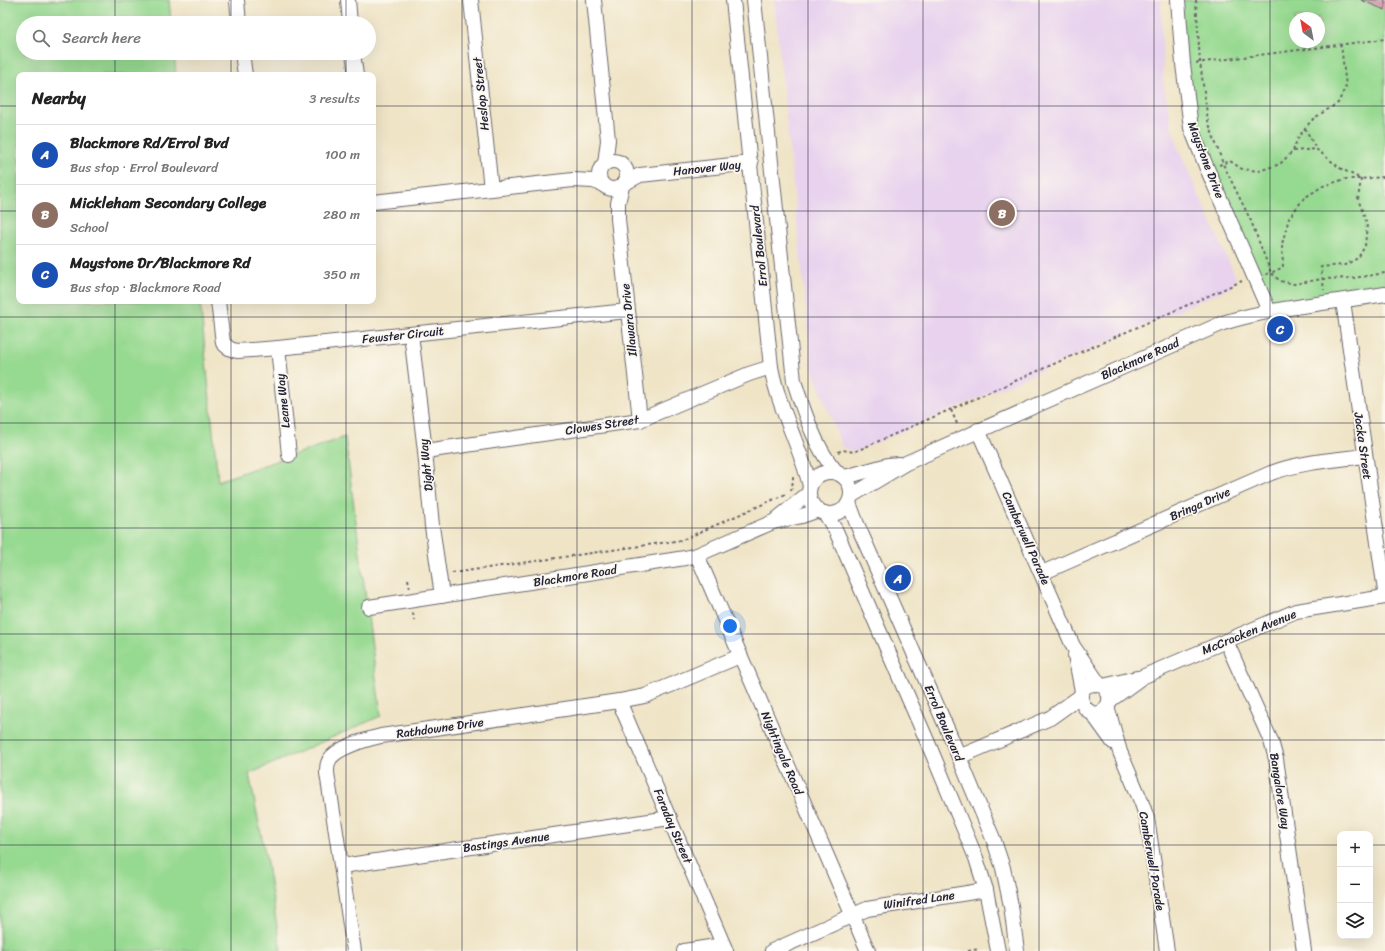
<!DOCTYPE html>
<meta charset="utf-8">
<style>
body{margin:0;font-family:Sriracha,sans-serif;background:#f6f6f6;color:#222}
.controls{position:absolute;right:12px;bottom:12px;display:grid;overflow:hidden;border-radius:8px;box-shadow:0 4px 16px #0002}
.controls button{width:36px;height:36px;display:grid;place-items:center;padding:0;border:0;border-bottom:1px solid #e0e0e0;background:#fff;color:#222;font:20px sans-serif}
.compass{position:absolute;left:1289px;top:12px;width:36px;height:36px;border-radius:50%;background:#fff;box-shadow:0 4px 16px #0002;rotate:328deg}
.you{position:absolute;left:730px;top:626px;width:14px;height:14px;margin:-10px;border:3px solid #fff;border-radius:50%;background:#1a73e8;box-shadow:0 0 0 6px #1a73e833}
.badge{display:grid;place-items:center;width:26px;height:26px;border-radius:50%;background:#b45309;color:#fff;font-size:13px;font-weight:700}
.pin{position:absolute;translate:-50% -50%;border:2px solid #fff;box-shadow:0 1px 4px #0006}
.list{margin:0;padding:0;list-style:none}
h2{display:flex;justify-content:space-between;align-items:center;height:52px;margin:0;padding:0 16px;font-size:17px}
h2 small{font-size:13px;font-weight:400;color:#767676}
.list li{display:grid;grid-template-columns:26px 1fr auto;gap:12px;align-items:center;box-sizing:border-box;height:60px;padding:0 16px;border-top:1px solid #e0e0e0}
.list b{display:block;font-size:15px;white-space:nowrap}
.list p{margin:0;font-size:13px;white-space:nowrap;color:#767676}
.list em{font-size:13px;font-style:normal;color:#767676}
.icon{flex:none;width:22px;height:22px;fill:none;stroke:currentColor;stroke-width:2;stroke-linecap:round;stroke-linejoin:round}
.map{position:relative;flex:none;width:1385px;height:951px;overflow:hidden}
.search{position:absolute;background:#fff;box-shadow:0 4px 16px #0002;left:16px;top:16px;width:360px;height:44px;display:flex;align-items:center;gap:10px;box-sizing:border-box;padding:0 14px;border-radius:22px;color:#767676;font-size:15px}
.panel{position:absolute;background:#fff;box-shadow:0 4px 16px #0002;left:16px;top:72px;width:360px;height:232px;border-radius:8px}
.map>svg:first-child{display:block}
.built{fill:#e8d2ee}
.green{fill:#96d990;stroke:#5c7e66;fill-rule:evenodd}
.building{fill:#d391a7}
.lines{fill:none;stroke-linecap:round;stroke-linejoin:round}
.minor-casing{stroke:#6a666c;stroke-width:16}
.path{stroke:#6a666c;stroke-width:2;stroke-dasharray:3 3;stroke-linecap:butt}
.minor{stroke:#fff;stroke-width:14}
.grid{fill:none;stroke:#22223b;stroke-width:1;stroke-opacity:0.55}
.labels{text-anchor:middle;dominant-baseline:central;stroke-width:3.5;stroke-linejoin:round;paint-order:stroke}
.street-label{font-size:12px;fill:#22223b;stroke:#fbf7ec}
</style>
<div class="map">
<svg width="1385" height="951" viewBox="0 0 1385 951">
<rect width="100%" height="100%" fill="#fbf7ec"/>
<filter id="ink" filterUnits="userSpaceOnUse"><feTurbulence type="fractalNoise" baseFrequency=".025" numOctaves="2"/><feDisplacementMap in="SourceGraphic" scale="8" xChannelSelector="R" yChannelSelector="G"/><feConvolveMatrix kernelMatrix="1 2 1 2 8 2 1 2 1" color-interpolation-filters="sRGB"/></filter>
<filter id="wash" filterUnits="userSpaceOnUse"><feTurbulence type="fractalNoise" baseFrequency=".012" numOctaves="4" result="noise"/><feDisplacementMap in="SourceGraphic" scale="16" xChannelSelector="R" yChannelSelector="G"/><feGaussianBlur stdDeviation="0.9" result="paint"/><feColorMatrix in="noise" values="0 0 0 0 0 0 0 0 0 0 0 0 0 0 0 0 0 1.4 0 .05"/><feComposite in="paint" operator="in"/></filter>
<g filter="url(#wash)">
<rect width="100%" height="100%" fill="#efe4c6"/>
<!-- built -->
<path class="built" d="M774 0H1161L1163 81 1172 127 1178 148 1236 278 1232 287 855 452 842 447 812 367Z"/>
<!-- green -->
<g class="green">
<path d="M0 0H169L171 23H23V53H174L176 75H19V301H200L218 481 345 437 381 716 249 774 266 858 281 951H0Z"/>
<path d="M1178 0H1385V294L1269 311 1191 128ZM1295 18H1319V42H1295Z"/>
</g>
<g id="blocks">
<!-- building -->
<path class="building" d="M1361 0H1385V10Z"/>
</g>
</g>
<g filter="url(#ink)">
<use href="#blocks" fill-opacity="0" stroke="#6a666c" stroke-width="1"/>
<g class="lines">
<defs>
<g id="minor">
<path d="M237 0 239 23"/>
<path d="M348 0 350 23"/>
<path d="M471 0 491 189"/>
<path d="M594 0 608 140 605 164"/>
<path d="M733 0 771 367C779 410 800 445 810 486"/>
<path d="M754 0 794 381C803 409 817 453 838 473"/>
<path d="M1178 0 1183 64 1191 128 1206 166 1269 311"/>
<path d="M242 53 245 75"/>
<path d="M353 53 356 75"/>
<circle cx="613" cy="175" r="14"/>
<path d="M625 183 640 175 751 163"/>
<path d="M622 186 618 203V219L640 420"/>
<path d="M373 202 573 180 593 181 602 184"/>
<path d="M218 301 223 343C228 348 231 350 238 351L278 348 627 311"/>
<path d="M1343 301 1385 591"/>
<path d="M411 334 425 451 432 526 442 596"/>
<path d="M278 348 289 455"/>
<path d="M978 430 1073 646 1099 684C1107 688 1113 698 1107 707 1089 731 1063 682 1099 684"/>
<path d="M425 451 640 420 749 374 771 367"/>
<circle cx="830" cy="493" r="21"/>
<path d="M845 477 888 465 899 464"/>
<path d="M851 496 906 463 1223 323C1275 307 1331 303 1385 294"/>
<path d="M849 503 857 524 949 733 994 841 1003 868 1011 906 1017 951"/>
<path d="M825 513 836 531 928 743 976 858 986 890 998 951"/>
<path d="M777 519 809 493"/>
<path d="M697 555 868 951"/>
<path d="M1042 573 1271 473C1301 462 1333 460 1365 456"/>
<path d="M369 607 685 558 697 555 773 522 802 516 819 510"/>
<path d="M1226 641 1271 741 1276 759 1304 951"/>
<path d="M1075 655 1082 691"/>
<path d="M1103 686 1137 678"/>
<path d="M619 701 726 951"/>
<path d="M1109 701 1142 677 1296 611 1385 597"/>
<path d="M1107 706 1120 752 1141 801 1147 818 1167 951"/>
<path d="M1092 713 1113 742"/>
<path d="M959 757 1050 718 1081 696"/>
<path d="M342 866 670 818"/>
<path d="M354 951 327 773C327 770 327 766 328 763 332 748 368 739 381 736L619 701 645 696 740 656"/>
<path d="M684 951 723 945"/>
<path d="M772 951 867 909 986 890"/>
</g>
</defs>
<!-- minor casing -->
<use href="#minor" class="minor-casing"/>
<!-- path -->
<g class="path">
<path d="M1196 0 1200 62 1208 121 1223 164 1251 221 1271 273 1283 267 1282 244 1289 218 1304 198 1323 186 1345 179H1361L1385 177"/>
<path d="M1196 63 1385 39"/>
<path d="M1305 128 1316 149 1340 168 1361 179 1358 199 1367 224 1365 246 1358 258 1345 265 1321 267 1324 290"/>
<path d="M1293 151 1316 149"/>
<path d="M1219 165 1230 161 1242 169 1259 171 1280 164 1293 151 1297 140 1305 128 1314 118 1338 103 1346 86 1341 45"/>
<path d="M1266 274 1271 273 1280 281 1294 284 1322 279 1354 278 1385 273"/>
<path d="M951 410 958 426"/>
<path d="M838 452 843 450 854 452 1242 281"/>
<path d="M791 491 793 481V476"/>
<path d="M452 573 682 540 786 494"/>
<path d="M408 579 410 589"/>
<path d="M413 613 414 620"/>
<path d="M968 951 979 949"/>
</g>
<!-- minor -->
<use href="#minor" class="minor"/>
</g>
</g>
<!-- grid -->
<path class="grid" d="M115 0V23M231 0V23M346 0V23M462 0V951M577 0V951M692 0V951M808 0V951M923 0V951M1039 0V951M1154 0V951M1270 0V951M115 53V75M231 53V75M346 53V75M0 106H19M373 106H1385M0 211H19M373 211H1385M115 301V951M231 301V951M346 301V951M0 317H1385M0 423H1385M0 528H1385M0 634H1385M0 740H1385M0 845H1340M1370 845H1385"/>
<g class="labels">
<!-- street labels -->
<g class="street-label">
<text transform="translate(481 94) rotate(-96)">Heslop Street</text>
<text transform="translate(1206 160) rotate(69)">Maystone Drive</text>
<text transform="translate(707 168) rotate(-6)">Hanover Way</text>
<text transform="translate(759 246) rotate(-96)">Errol Boulevard</text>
<text transform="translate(629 320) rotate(-96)">Illawara Drive</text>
<text transform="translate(403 335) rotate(-6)">Fewster Circuit</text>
<text transform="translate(1140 359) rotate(-24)">Blackmore Road</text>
<text transform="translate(283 401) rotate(-96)">Leane Way</text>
<text transform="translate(602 425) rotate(-9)">Clowes Street</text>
<text transform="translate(1363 446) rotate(82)">Jacka Street</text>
<text transform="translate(426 465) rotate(-96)">Dight Way</text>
<text transform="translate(1200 504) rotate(-24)">Bringa Drive</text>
<text transform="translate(1026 538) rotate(66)">Camberwell Parade</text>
<text transform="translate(575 576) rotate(-9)">Blackmore Road</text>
<text transform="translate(1249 632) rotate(-22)">McCracken Avenue</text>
<text transform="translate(944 723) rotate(67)">Errol Boulevard</text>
<text transform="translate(440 728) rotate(-8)">Rathdowne Drive</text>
<text transform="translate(782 753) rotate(67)">Nightingale Road</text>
<text transform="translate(1280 791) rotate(81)">Bangalore Way</text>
<text transform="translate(673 826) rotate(67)">Faraday Street</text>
<text transform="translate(506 842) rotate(-8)">Bastings Avenue</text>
<text transform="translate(1152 861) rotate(80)">Camberwell Parade</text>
<text transform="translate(919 900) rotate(-8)">Winifred Lane</text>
</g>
</g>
</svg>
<div class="controls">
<button>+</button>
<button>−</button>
<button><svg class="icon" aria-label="layers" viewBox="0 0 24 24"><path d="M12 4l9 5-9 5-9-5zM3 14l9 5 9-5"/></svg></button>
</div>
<svg class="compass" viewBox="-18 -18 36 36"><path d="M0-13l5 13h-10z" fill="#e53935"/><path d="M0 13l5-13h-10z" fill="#767676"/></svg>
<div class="you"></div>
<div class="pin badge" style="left:898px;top:578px;background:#1a4fb4">A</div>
<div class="pin badge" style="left:1002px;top:213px;background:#8d6e63">B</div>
<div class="pin badge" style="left:1280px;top:329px;background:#1a4fb4">C</div>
<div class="search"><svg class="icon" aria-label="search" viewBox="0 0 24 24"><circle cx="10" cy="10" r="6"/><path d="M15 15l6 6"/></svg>Search here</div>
<section class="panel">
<h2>Nearby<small>3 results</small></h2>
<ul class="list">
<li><span class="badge" style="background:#1a4fb4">A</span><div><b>Blackmore Rd/Errol Bvd</b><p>Bus stop · Errol Boulevard</p></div><em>100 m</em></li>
<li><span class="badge" style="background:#8d6e63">B</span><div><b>Mickleham Secondary College</b><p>School</p></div><em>280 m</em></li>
<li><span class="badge" style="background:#1a4fb4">C</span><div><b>Maystone Dr/Blackmore Rd</b><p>Bus stop · Blackmore Road</p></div><em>350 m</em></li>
</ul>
</section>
</div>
